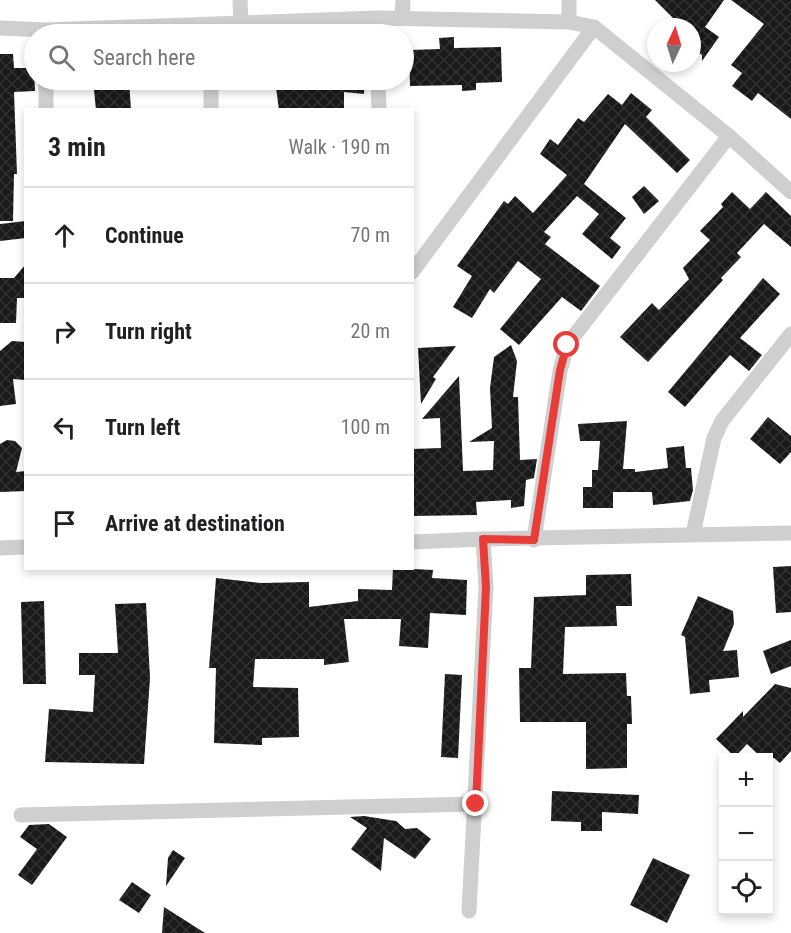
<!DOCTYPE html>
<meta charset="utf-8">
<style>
body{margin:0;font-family:"Roboto Condensed",sans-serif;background:#f6f6f6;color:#202124}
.controls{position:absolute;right:18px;bottom:18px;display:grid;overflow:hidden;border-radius:0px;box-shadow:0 3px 9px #0003}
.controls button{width:54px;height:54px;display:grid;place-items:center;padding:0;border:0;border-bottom:2px solid #e0e0e0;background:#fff;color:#202124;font:30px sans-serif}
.compass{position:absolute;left:647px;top:18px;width:54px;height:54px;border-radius:50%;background:#fff;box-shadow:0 3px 9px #0003;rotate:4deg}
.stop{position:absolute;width:18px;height:18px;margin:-14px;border:4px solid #e83d36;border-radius:50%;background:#fff}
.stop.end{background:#e83d36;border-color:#fff;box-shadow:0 2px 6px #0008}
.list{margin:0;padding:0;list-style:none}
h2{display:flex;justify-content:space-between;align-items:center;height:78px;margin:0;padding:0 24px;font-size:26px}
h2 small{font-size:20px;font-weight:400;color:#757577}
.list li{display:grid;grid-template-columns:39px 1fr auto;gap:18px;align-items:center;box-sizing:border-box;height:96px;padding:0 24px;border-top:2px solid #e0e0e0}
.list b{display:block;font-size:22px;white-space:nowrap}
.list em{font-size:20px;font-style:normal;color:#757577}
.icon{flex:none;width:33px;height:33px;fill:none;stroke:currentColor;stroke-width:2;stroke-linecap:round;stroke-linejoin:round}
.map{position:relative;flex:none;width:791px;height:933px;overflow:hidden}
.search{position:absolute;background:#fff;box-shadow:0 3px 9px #0003;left:24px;top:24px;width:390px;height:66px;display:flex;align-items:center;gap:15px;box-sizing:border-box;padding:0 21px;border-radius:33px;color:#757577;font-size:22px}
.panel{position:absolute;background:#fff;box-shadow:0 3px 9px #0003;left:24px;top:108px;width:390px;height:462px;border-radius:0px}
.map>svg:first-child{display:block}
.building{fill:url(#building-cross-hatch)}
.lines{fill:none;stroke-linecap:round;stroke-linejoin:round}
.minor{stroke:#cfcfcf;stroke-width:15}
.route{stroke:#e83d36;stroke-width:8}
</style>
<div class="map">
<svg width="791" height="933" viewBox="0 0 791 933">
<defs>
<pattern id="building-cross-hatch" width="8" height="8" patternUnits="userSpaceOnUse" patternTransform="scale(1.5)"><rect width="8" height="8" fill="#191919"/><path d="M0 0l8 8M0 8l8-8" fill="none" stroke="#323232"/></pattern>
</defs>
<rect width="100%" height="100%" fill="#fff"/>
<!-- building -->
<g class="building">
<path d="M655 0H724L705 27 719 37 702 61V55L692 48V27H671L676 21Z"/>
<path d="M731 0H791V119L758 93 752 101 732 86 742 73 731 65 764 24Z"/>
<path d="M454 37V48L501 47 502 82 476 83V90L462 91V85L410 86 409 50 440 49 439 38Z"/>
<path d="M0 54H13L14 68H34L35 91 14 92 17 174H14L13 221H0Z"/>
<path d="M93 80H129L131 110H96Z"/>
<path d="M275 80H365L364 94 344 92V110H279Z"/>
<path d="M631 93 652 110 646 117 690 160 677 173 625 124 584 184 626 218 610 238 621 247 612 259 582 234 599 214 577 196 544 232 551 237 545 244 600 286 581 311 562 297 519 345 500 329 541 279 518 261 494 293 490 289 472 318 453 307 472 276 457 266 504 201 508 204 515 196 533 213 567 175 540 154 550 139 558 145 578 118 584 122 608 94 622 105Z"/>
<path d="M644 186 659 201 644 214 632 197Z"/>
<path d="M732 192 750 209 766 192 791 216V247L764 224 737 253 741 257 721 278 723 280 648 362 620 337 652 303 659 310 689 279 683 268 710 240 700 231 723 207 721 204Z"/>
<path d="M26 221V238L0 241V224Z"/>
<path d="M26 264V298H17L16 323H0V278H14Z"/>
<path d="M763 278 780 294 740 338 762 355 749 371 730 355 685 407 668 392Z"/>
<path d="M12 341 26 342V380L13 379 16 404 0 406V351Z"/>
<path d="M511 345 517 361 513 397H518L520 460 537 459 534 478 526 480 524 506 511 508V500L476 502 477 515 412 516V449L441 448 440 418 422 419 459 376 463 471 493 470 494 441 469 442 492 428 490 388 494 357Z"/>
<path d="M456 346 433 377 436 379 421 404 418 348Z"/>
<path d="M768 417 791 436V452L780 464 750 439Z"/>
<path d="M627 421 623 469H635V472L668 468 666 448 684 446 686 468H691L693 490 690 501 653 505 652 492H613V508H583V487H592V470H598L600 441H580L578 424Z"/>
<path d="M7 440 15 441 22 448 16 472 26 471V491L0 492V444Z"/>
<path d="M791 566V612L776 613 773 567Z"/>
<path d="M393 568 433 570 432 578 467 580 466 615 430 613 428 648 399 646 401 619H344L349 662 324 665V659H255L253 687 298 688 299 737 262 738V745L214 743 216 668H209L216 578 261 583 309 582V607L358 601V589L392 590Z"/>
<path d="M631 574 632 606H616L617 626 565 627 563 674 626 673 627 696H631L632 724H627V768L586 769V722H520L519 668H531L534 597 586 595V575Z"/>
<path d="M698 596 733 611 734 624 723 651 737 650 739 677 709 680 710 692 690 694 685 637 681 635Z"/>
<path d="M44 601 46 684H23L21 602Z"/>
<path d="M146 603 150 678 144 764 45 762 49 709 93 712 95 675H79V653H118L115 604Z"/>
<path d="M791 640V666L771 674 763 651Z"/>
<path d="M445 674 462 675 458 758 441 757Z"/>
<path d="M775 684 791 688V751L780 763 774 758H762L747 744 735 757 716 739 743 711V717Z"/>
<path d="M552 791 639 795 638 814 602 812V831H581V822L551 821Z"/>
<path d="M364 816 396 821 405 829 417 828 431 839 415 859 384 838 381 871 351 849 367 828 350 817Z"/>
<path d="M49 824 67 837 32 885 18 875 37 849 20 837 29 825Z"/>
<path d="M173 850 185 858 166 886 168 858Z"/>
<path d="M653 858 690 875 667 923 630 905Z"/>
<path d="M132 882 151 895 139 913 119 900Z"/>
<path d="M164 907 205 933H162Z"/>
</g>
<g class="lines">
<!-- minor -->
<g class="minor">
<path d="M240 0 241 25"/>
<path d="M569 0V22"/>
<path d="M377 18 378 34"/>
<path d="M402 18 403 0"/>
<path d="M0 28 46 30 377 18 569 22 594 27 729 136 791 192"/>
<path d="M211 80V110"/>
<path d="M378 80 379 110"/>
<path d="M46 110V80"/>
<path d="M412 272 594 27"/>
<path d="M693 534 714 438 722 421 791 334"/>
<path d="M483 539 791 533"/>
<path d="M534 540 560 371 567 345 729 136"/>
<path d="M412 542 483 539 486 587 469 911"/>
<path d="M0 548 26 547"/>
<path d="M21 815 476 804"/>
</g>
</g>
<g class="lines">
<!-- route -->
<path class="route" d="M476 804 486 587 483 539 534 540 560 370 567 345"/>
</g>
</svg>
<div class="controls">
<button>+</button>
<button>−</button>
<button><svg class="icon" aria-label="locate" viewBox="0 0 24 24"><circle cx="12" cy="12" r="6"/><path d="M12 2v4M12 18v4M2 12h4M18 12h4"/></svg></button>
</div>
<svg class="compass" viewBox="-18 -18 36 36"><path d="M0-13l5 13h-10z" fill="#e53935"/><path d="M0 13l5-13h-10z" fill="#757577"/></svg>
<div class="stop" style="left:567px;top:345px"></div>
<div class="stop end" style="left:476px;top:804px"></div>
<div class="search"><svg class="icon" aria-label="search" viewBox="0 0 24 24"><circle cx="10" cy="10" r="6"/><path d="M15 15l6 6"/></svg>Search here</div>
<section class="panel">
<h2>3 min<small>Walk · 190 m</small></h2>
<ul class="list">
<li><svg class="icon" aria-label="ahead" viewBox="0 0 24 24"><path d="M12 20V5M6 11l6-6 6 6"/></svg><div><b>Continue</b></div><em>70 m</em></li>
<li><svg class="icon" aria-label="right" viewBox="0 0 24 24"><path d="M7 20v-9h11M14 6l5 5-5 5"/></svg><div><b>Turn right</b></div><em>20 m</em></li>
<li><svg class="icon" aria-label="left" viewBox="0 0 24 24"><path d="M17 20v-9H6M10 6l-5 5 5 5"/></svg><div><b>Turn left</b></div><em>100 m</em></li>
<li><svg class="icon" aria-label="arrive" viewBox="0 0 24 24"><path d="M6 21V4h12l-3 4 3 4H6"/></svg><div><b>Arrive at destination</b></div></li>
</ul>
</section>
</div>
